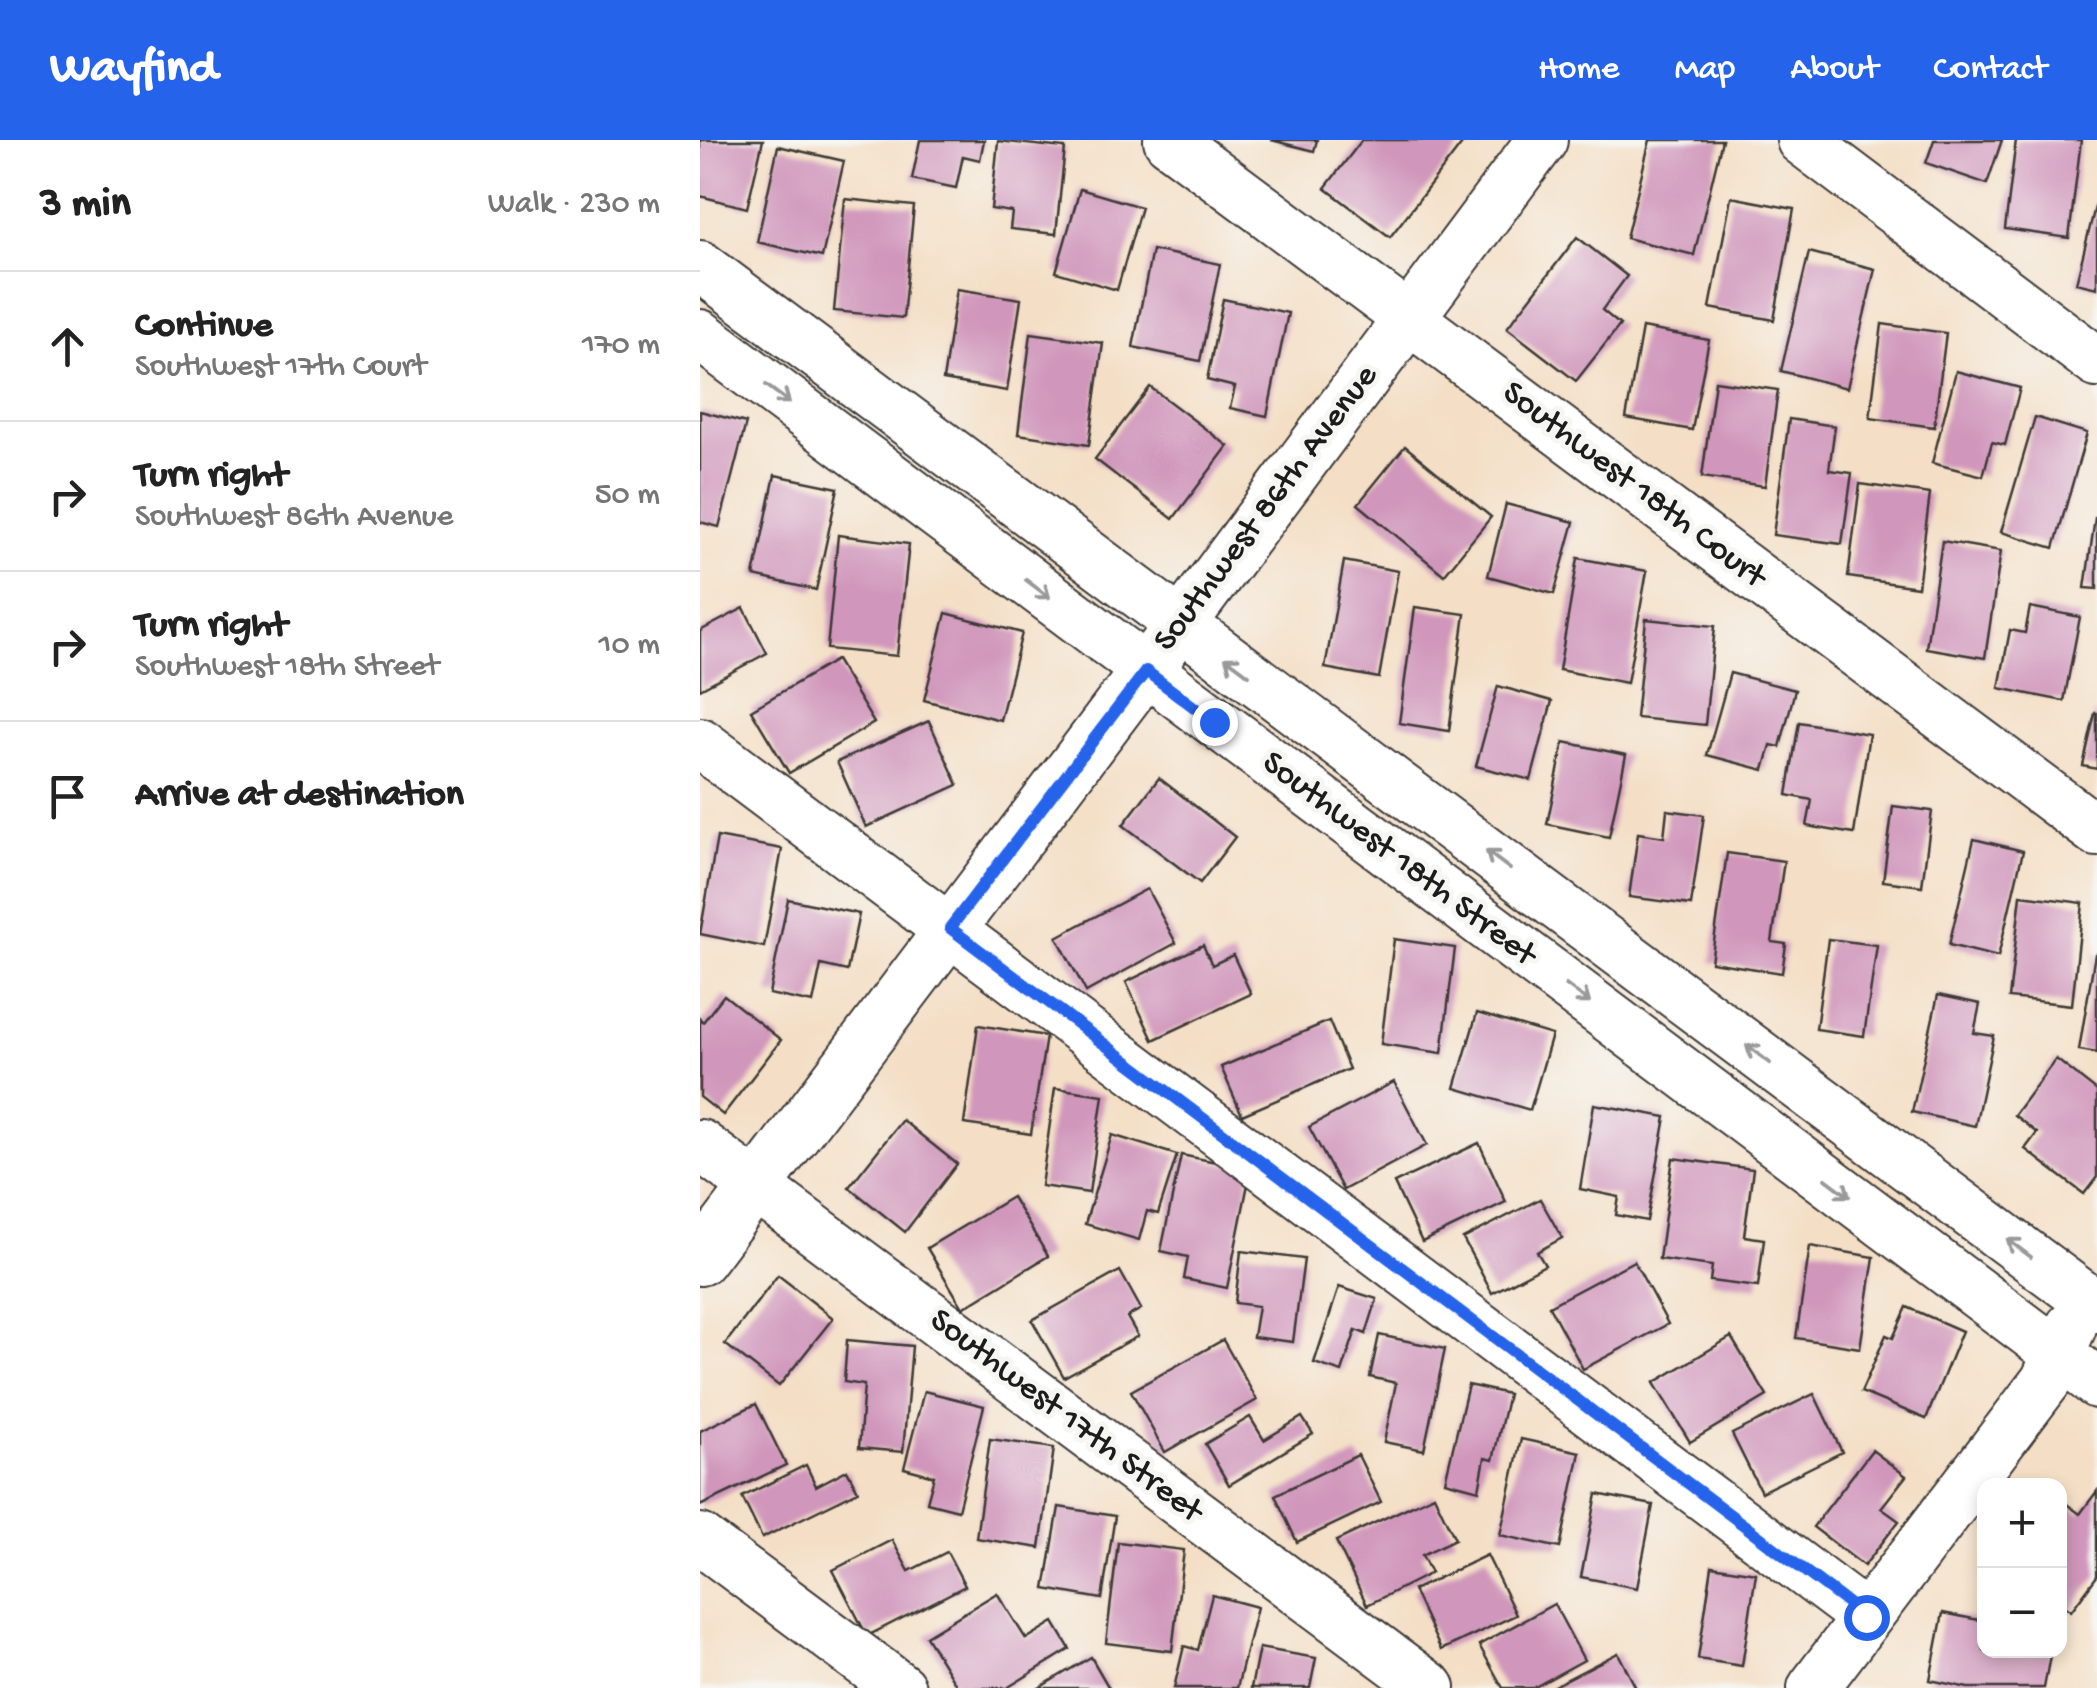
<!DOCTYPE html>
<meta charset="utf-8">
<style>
body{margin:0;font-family:"Gochi Hand",sans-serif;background:#f6f6f6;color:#222}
.controls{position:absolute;right:30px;bottom:30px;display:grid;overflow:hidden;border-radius:20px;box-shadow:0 5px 15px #0003}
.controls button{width:90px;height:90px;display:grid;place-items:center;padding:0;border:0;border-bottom:2px solid #e0e0e0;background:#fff;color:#222;font:50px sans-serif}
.stop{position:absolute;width:30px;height:30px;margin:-22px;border:8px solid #2563eb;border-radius:50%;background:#fff}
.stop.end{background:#2563eb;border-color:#fff;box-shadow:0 2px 10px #0008}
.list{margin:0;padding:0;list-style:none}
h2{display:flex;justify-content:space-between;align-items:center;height:130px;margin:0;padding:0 40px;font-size:42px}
h2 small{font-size:32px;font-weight:400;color:#767676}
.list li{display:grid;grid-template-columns:65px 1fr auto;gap:30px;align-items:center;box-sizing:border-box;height:150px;padding:0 40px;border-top:2px solid #e0e0e0}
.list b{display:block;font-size:38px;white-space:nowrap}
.list p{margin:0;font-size:32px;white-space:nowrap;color:#767676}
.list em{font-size:32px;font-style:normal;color:#767676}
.icon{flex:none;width:55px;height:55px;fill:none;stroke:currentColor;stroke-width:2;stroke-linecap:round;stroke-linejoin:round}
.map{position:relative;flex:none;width:1397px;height:1548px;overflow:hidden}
header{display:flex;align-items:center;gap:60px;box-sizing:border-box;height:140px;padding:0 50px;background:#2563eb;color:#fff}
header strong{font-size:48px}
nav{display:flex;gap:55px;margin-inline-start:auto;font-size:35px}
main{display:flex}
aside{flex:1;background:#fff}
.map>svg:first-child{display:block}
.building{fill:#d096bb}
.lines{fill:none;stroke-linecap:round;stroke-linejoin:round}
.minor-casing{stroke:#3c3936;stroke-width:54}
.minor{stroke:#fff;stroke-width:50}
.oneway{stroke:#999}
.route{stroke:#2563eb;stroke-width:12}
.labels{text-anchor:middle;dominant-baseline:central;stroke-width:10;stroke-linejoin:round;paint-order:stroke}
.street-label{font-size:35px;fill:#1c1c1c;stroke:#f6f6f2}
</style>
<header>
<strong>Wayfind</strong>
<nav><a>Home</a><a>Map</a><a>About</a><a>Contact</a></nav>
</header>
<main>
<aside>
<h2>3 min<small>Walk · 230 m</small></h2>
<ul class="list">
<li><svg class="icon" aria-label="ahead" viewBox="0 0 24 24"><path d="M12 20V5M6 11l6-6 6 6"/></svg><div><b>Continue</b><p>Southwest 17th Court</p></div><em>170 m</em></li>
<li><svg class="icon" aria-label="right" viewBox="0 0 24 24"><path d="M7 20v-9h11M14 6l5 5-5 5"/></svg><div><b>Turn right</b><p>Southwest 86th Avenue</p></div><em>50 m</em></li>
<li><svg class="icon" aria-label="right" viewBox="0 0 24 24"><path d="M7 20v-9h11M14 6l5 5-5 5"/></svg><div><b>Turn right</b><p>Southwest 18th Street</p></div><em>10 m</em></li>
<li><svg class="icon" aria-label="arrive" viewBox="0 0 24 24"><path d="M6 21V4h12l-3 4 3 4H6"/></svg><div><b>Arrive at destination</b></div></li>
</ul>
</aside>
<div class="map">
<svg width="1397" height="1548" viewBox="0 0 1397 1548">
<rect width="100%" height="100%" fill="#f6f6f2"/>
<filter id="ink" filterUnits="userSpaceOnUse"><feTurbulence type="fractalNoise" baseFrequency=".01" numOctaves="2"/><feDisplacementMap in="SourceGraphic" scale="20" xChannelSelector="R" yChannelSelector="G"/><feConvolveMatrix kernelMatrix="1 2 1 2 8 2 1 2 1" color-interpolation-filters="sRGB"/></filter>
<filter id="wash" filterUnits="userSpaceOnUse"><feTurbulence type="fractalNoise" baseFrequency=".0048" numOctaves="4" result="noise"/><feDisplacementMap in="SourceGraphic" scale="40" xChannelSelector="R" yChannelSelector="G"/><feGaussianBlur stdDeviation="2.25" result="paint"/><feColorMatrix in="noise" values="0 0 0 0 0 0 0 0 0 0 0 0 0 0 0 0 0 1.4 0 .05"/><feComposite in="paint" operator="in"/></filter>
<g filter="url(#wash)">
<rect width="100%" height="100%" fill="#f4dfc6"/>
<g id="blocks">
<!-- building -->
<g class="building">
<path d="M0 0H63L47 68 0 56Z"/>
<path d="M220 0H284L280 20 263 16 256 48 212 39Z"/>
<path d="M571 0H617L614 11Z"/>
<path d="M662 0H765L690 97 625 48Z"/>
<path d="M950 0H1022L994 115 926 98Z"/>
<path d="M1234 0H1302L1287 44 1226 23Z"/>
<path d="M1316 0H1381L1369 98 1305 89Z"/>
<path d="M298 1 365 8 356 94 310 89 312 72 291 69Z"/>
<path d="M78 6 144 21 122 117 57 102Z"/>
<path d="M380 49 441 67 417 150 356 132Z"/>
<path d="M1031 57 1094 69 1074 180 1010 168Z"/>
<path d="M145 59 214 66 203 178 134 171Z"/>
<path d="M1396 63H1397V148L1376 143Z"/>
<path d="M877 97 927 136 902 170 920 185 876 241 807 188Z"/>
<path d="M452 110 520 124 500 221 433 207Z"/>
<path d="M1109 112 1175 129 1147 248 1081 231Z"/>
<path d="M257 149 321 159 307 251 243 240Z"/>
<path d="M523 159 588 173 567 276 530 268 535 247 507 240Z"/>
<path d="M1182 184 1246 193 1234 287 1170 278Z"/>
<path d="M942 188 1009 200 992 290 926 278Z"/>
<path d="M331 193 403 203 389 305 318 294Z"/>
<path d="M1256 231 1320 248 1305 305 1292 302 1283 336 1232 323Z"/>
<path d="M1015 241 1078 250 1065 346 1002 337Z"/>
<path d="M450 247 528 306 473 379 395 319Z"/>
<path d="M0 271 46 283 19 387 0 382Z"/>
<path d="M1335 277 1387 293 1354 408 1301 392Z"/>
<path d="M1089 279 1135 286 1129 330 1152 333 1142 404 1073 395Z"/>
<path d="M705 306 791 377 744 435 658 364Z"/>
<path d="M75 335 138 348 116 450 54 436Z"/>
<path d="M1160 344 1230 354 1218 447 1148 437Z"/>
<path d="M806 364 874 382 854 454 788 436Z"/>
<path d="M1395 378H1397V449L1385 448Z"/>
<path d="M138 395 209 404 197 516 127 509Z"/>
<path d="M1242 401 1301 411 1285 518 1226 508Z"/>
<path d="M878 418 947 431 927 543 859 530Z"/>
<path d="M644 421 698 431 679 538 625 528Z"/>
<path d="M715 467 765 474 749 591 699 583Z"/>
<path d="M1330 467 1380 477 1364 561 1299 548 1310 490 1325 493Z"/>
<path d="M44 468 67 513 0 549V491Z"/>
<path d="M246 473 322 493 300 580 224 560Z"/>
<path d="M946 479 1015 486 1005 585 936 578Z"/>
<path d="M136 520 174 583 89 633 51 570Z"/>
<path d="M1030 533 1095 550 1080 607 1071 605 1064 630 1007 615Z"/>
<path d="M798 546 852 561 831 640 776 626Z"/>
<path d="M1395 573H1397V629L1383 626Z"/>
<path d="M229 581 258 645 166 687 137 622Z"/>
<path d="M1099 582 1169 594 1154 694 1107 686 1112 660 1087 655Z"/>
<path d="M864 602 926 615 909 697 847 684Z"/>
<path d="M459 638 535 697 500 743 423 685Z"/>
<path d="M1193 666 1232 671 1222 746 1183 741Z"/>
<path d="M967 670 1004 675 991 765 929 757 938 693 964 697Z"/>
<path d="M17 697 82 709 64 807 0 794Z"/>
<path d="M1274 699 1323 711 1298 817 1249 805Z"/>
<path d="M1027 713 1084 721 1072 802 1086 804 1082 833 1011 822Z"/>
<path d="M447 749 476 803 386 852 357 797Z"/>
<path d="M1321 755 1383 763 1372 865 1309 858Z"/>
<path d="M88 759 159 774 147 831 121 825 113 863 69 854Z"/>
<path d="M694 799 755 808 742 913 681 904Z"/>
<path d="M1128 799 1177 805 1164 896 1116 889Z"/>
<path d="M503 805 512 825 533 815 551 854 453 900 426 842Z"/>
<path d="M1395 814H1397V913L1379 910Z"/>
<path d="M24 855 81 900 23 975 0 957V879L3 882Z"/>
<path d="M1238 855 1280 864 1274 893 1294 896 1275 986 1212 972Z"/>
<path d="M777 873 852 895 830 970 755 948Z"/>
<path d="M629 881 649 929 542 975 521 927Z"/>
<path d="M278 885 346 896 331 994 264 984Z"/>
<path d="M1356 919 1397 951V1037L1384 1054 1325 1009 1337 993 1314 975Z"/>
<path d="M694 942 727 1005 643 1050 609 987Z"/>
<path d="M355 948 403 955 389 1053 341 1046Z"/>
<path d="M894 964 966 977 947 1081 916 1075 919 1057 880 1049Z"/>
<path d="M202 980 257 1024 205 1092 149 1047Z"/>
<path d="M412 995 477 1015 458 1074 447 1071 439 1100 385 1084Z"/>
<path d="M779 1003 806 1062 722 1102 694 1043Z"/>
<path d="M481 1015 551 1029 527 1148 484 1139 488 1117 461 1111Z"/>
<path d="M973 1018 1053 1029 1044 1096 1064 1099 1058 1147 1010 1141 1012 1126 959 1119Z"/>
<path d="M312 1057 348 1116 263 1168 227 1108Z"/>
<path d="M840 1059 862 1098 837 1112 845 1125 792 1153 763 1099Z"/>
<path d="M1110 1106 1174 1117 1160 1208 1096 1198Z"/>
<path d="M541 1111 604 1119 593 1202 553 1197 558 1166 535 1163Z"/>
<path d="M934 1121 968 1184 883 1229 849 1166Z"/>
<path d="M420 1131 441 1169 427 1177 438 1196 364 1237 332 1180Z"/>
<path d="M78 1135 133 1178 79 1246 25 1204Z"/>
<path d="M639 1147 677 1159 666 1194 656 1190 642 1232 614 1223Z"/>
<path d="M1207 1167 1262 1191 1226 1279 1161 1252 1186 1195 1193 1198Z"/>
<path d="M679 1195 745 1209 724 1310 684 1302 696 1243 670 1237Z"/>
<path d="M1031 1197 1067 1256 990 1302 954 1243Z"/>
<path d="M147 1200 212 1206 203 1312 159 1308 164 1245 144 1242Z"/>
<path d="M523 1200 557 1260 465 1312 431 1251Z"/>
<path d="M768 1245 808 1254 793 1320 785 1318 779 1350 745 1341Z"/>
<path d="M224 1251 284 1266 258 1370 227 1362 234 1336 204 1328Z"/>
<path d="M1114 1254 1142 1312 1061 1352 1032 1294Z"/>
<path d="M56 1264 86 1325 0 1366V1291Z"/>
<path d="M550 1277 564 1300 602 1277 613 1294 529 1345 505 1304Z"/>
<path d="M290 1299 354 1308 340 1408 276 1398Z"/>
<path d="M821 1299 880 1312 860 1408 800 1395Z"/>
<path d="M1172 1310 1206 1336 1181 1368 1199 1381 1164 1426 1113 1387Z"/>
<path d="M658 1315 681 1362 597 1402 575 1355Z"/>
<path d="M106 1325 116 1346 147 1330 158 1351 62 1398 42 1357Z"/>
<path d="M1397 1351V1436L1371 1471 1360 1462V1359L1380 1374Z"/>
<path d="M897 1354 953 1365 937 1448 881 1437Z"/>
<path d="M734 1355 755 1399 722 1415 731 1433 667 1465 636 1401Z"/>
<path d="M359 1367 415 1376 402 1459 345 1449Z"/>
<path d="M192 1400 209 1431 247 1412 265 1446 167 1496 133 1430Z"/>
<path d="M418 1402 484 1410 472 1511 406 1503Z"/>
<path d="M787 1415 816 1475 741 1510 713 1450Z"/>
<path d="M1012 1426 1056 1433 1042 1526 998 1519Z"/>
<path d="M297 1453 326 1499 354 1482 370 1509 307 1548H258L226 1496Z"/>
<path d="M512 1455 557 1467 537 1548H474L484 1506 498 1510Z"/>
<path d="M854 1464 884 1520 833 1548H803L779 1505Z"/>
<path d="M1243 1473 1284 1481V1510H1351L1344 1548H1268L1230 1540Z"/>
<path d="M559 1508 616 1518 610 1548H551Z"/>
<path d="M918 1513 936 1548H850Z"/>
<path d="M391 1517 409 1548H339Z"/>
</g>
</g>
</g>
<g filter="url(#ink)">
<use href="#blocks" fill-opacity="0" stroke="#3c3936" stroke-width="2.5"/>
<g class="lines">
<defs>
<g id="minor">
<path d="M469 0 1397 691"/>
<path d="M1102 0 1397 222"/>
<path d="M0 126 1397 1167"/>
<path d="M0 195 1397 1243"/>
<path d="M0 603 1166 1477"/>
<path d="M0 1005 730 1548"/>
<path d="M0 1120 481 484 842 0"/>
<path d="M0 1399 200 1548"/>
<path d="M1113 1548 1346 1241 1371 1187"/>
</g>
</defs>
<!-- minor casing -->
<use href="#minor" class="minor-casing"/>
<!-- minor -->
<use href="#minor" class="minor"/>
</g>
<!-- one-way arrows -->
<defs><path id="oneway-shaft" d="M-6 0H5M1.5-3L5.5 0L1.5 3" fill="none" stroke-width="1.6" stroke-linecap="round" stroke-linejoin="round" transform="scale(2.5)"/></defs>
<g class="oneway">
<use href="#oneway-shaft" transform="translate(78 254) rotate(37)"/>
<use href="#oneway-shaft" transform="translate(338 449) rotate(37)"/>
<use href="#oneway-shaft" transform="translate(537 526) rotate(-143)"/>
<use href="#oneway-shaft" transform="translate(798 720) rotate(-143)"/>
<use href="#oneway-shaft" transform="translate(878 854) rotate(37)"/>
<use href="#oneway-shaft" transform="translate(1058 914) rotate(-143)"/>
<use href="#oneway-shaft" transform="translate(1138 1048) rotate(37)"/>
<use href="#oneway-shaft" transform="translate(1319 1108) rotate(-143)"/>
</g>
</g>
<g class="lines" filter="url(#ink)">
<!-- route -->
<path class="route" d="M514 582 446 531 250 788 1166 1477"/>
</g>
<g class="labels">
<!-- street labels -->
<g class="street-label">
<text transform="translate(933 346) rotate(37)">Southwest 18th Court</text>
<text transform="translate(567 369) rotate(-53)">Southwest 86th Avenue</text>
<text transform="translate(698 720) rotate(37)">Southwest 18th Street</text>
<text transform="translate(365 1277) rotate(37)">Southwest 17th Street</text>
</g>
</g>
</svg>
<div class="controls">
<button>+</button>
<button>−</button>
</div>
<div class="stop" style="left:1166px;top:1477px"></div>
<div class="stop end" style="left:514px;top:582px"></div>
</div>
</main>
